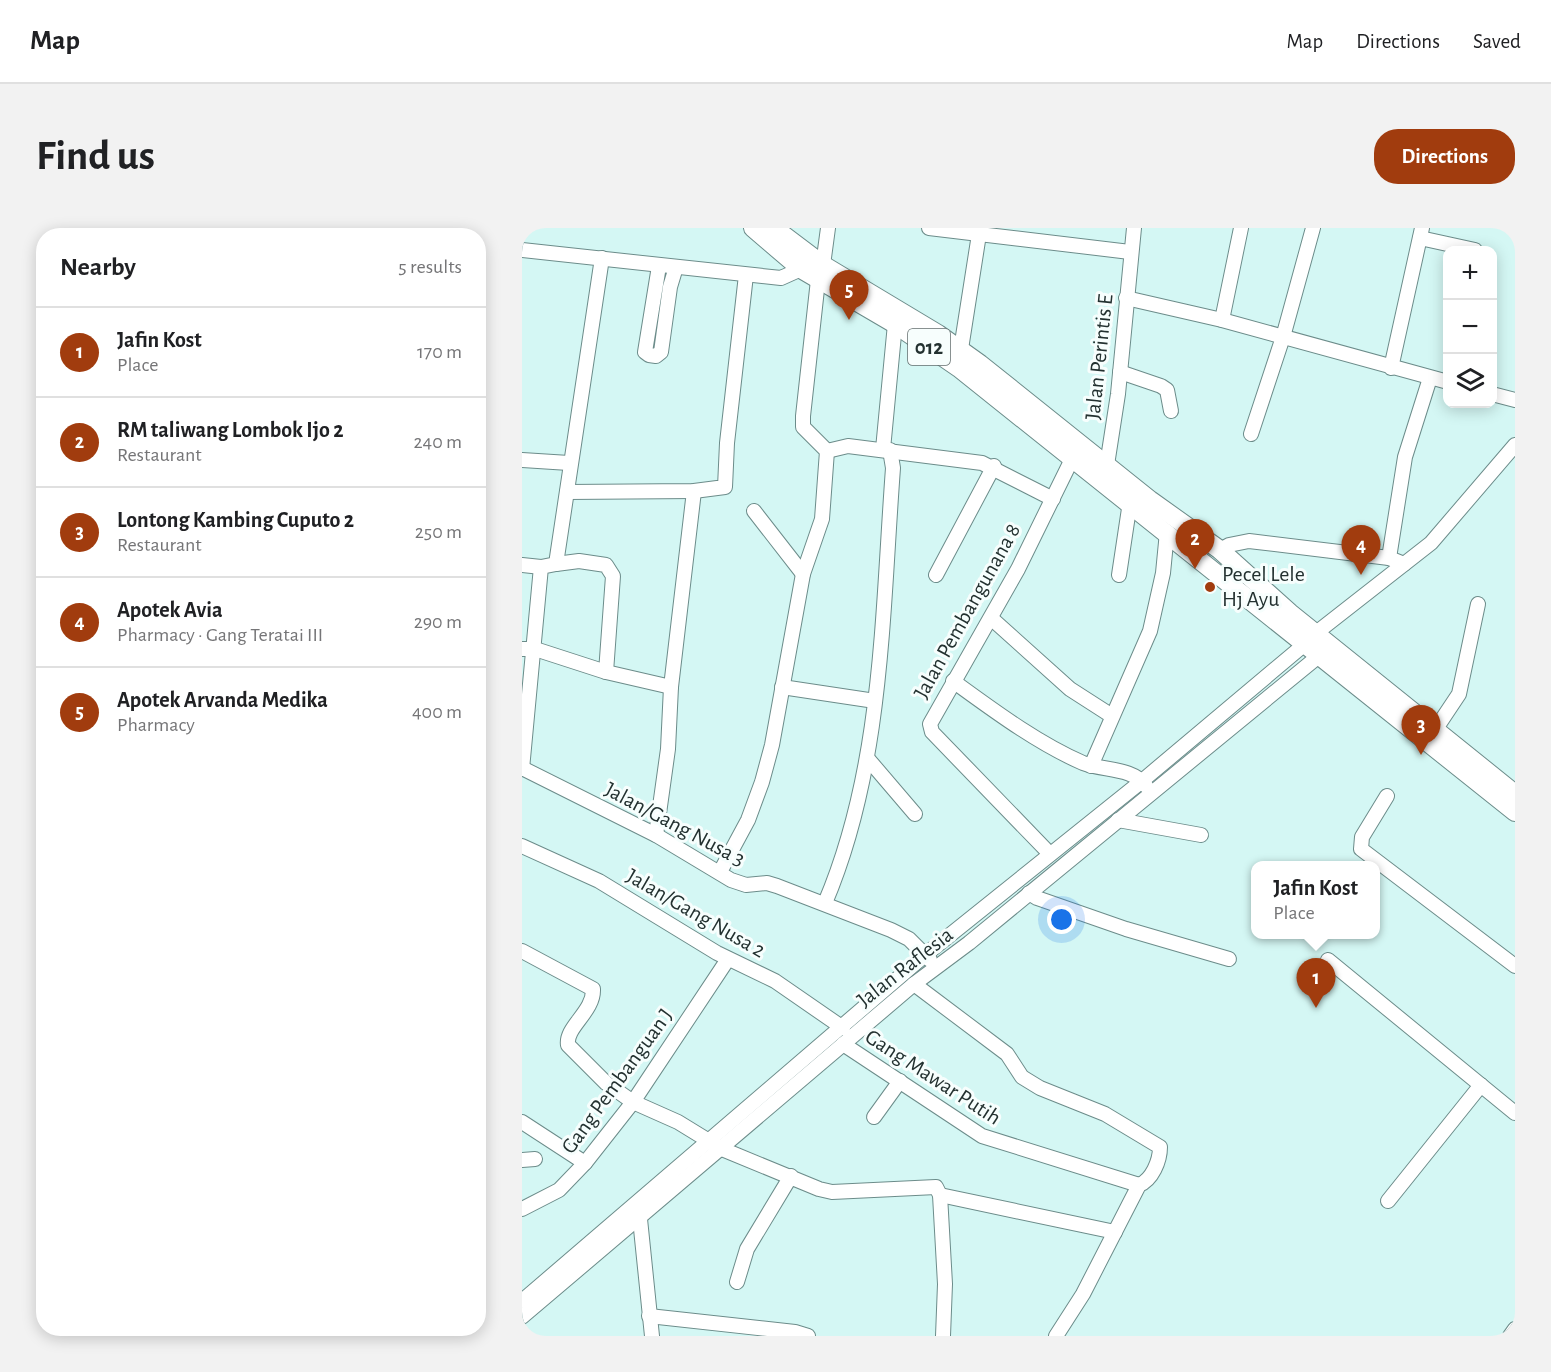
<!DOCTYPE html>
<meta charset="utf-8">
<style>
body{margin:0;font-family:"Alegreya Sans",sans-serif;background:#f2f2f2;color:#202124}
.controls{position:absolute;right:18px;top:18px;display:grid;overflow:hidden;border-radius:12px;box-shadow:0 3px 15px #0003}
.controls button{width:54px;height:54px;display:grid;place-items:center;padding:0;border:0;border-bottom:2px solid #e0e0e0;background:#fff;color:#202124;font:30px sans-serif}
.you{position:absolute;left:540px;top:692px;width:21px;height:21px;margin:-15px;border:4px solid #fff;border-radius:50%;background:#1a73e8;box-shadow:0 0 0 9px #1a73e833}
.badge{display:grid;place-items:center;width:39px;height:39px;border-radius:50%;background:#a13c0e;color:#fff;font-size:20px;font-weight:700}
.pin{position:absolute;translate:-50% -50px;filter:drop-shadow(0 2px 3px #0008)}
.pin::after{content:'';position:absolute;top:32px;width:21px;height:18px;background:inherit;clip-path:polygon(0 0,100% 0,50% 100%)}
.popup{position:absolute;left:729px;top:633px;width:129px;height:78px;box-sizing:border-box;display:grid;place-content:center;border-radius:12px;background:#fff;filter:drop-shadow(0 2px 4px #0005);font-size:20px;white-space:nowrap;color:#757577}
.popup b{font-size:22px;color:#202124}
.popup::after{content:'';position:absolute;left:50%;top:100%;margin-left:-12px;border:12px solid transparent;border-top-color:#fff}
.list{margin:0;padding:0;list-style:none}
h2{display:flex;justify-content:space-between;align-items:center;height:78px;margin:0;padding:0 24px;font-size:26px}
h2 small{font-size:20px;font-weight:400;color:#757577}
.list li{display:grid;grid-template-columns:39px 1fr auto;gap:18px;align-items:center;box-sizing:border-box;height:90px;padding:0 24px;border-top:2px solid #e0e0e0}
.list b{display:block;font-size:22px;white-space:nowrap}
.list p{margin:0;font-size:20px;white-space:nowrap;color:#757577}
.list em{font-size:20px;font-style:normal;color:#757577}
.icon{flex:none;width:33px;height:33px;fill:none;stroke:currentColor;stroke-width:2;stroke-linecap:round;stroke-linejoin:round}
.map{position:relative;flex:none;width:993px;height:1108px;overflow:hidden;border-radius:24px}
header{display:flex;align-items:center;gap:36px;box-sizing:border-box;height:84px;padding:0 30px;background:#fff;border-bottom:2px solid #e0e0e0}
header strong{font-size:28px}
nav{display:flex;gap:33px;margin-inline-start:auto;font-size:21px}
.intro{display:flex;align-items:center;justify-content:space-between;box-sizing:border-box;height:144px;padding:0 36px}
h1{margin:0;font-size:42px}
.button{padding:15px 27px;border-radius:24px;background:#a13c0e;color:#fff;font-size:21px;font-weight:700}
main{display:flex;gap:36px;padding:0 36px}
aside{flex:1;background:#fff;border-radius:24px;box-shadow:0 3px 15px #0003}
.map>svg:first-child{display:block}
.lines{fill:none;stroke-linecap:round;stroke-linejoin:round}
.minor-casing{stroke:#6c8c8a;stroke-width:16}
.major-casing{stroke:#6c8c8a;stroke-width:20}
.minor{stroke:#fff;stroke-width:14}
.major{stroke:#fff;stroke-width:18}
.poi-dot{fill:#a13c0e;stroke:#f7fefd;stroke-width:2}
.labels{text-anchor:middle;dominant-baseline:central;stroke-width:6;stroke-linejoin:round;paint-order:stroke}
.shield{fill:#f7fefd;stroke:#636e6e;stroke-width:1.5}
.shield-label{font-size:21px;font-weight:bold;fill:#233130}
.street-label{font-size:22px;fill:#233130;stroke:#f7fefd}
.poi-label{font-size:22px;fill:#233130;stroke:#f7fefd;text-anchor:start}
</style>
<header>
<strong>Map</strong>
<nav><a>Map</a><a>Directions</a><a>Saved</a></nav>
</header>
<div class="intro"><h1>Find us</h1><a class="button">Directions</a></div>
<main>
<aside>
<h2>Nearby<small>5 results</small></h2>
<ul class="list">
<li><span class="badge">1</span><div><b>Jafin Kost</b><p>Place</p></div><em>170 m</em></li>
<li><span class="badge">2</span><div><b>RM taliwang Lombok Ijo 2</b><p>Restaurant</p></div><em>240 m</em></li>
<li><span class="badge">3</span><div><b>Lontong Kambing Cuputo 2</b><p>Restaurant</p></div><em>250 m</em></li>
<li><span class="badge">4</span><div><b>Apotek Avia</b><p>Pharmacy · Gang Teratai III</p></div><em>290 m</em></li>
<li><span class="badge">5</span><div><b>Apotek Arvanda Medika</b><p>Pharmacy</p></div><em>400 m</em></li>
</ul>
</aside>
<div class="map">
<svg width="993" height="1108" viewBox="0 0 993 1108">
<rect width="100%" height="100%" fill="#d4f7f4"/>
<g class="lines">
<defs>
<g id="minor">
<path d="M407 0 608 24"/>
<path d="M898 10 953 22"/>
<path d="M0 22 259 50 279 41"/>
<path d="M301 37 306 0"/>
<path d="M137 38 123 124 127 127 134 128 139 124 148 59 154 39"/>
<path d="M604 70 700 92 926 154"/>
<path d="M700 92 719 0"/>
<path d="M439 121 458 0"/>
<path d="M869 140 900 0"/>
<path d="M598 144 639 158 645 162 649 183"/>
<path d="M970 166 993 172"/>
<path d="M729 206 761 109 791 0"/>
<path d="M361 221 373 96"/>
<path d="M305 223 326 218 460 235 531 271"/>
<path d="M0 232 47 235"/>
<path d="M585 237 596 166 612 0"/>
<path d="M45 264 172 263 203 259 205 215 224 47"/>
<path d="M232 283 281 346"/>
<path d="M698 322 707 317 727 313 867 330 882 336"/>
<path d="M867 330 883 229 908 150"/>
<path d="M34 336 57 333 84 337 91 348 84 444"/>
<path d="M0 337 19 339"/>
<path d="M414 347 472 238"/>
<path d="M597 347 608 274"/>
<path d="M469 390 548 461 590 488"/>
<path d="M794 405 909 315 993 217"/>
<path d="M0 421H13L84 444 149 459 172 263"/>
<path d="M431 453C471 482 515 515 561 535 582 543 610 539 624 558"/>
<path d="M260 459 353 473"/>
<path d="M913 502 937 466 956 376"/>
<path d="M346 531 393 586"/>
<path d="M569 538 628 403 641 345 645 304"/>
<path d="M0 540 134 607 209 652 224 657 245 655 255 658 369 702 387 711 408 732"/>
<path d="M0 541 19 339 34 336 80 30"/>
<path d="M865 568 840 609 839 621 993 738"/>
<path d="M596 592 679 607"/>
<path d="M134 607 146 521 149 459"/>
<path d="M0 618 77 653 195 725 253 753 321 800"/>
<path d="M528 626 410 504 408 496 496 341 551 229"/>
<path d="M198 644 226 592 240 554 250 517 281 346 300 291 305 223 281 199V188L296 52"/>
<path d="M507 665 515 670 604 701 707 731"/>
<path d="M303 675C361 539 360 386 371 240L368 222"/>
<path d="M0 723 71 761C72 784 43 799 46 817L84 855 111 874 156 894 200 921 297 961 310 964 414 959 418 967 423 1056 421 1108"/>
<path d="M806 732 993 885"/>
<path d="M392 756 485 826 500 849 518 860 583 886 638 919C638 933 630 952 617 957L561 1066 534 1108"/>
<path d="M321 816 460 908 617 957"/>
<path d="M352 889 378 853"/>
<path d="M0 894 63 935"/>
<path d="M0 932 13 931"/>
<path d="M418 967 593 1004"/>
<path d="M866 973 959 857"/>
<path d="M0 981 37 962 63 935 111 874 206 731"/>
<path d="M115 987 118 991 130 1108"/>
<path d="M215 1054 225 1021 269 948"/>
<path d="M0 1073 403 727 620 553 783 416"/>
<path d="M127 1088 273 1104 286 1108"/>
<path d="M0 1089 392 756 447 715 798 427"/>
<path d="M988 1108 993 1101"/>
</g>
<g id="major">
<path d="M231 0 279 41 373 96 437 140 993 584"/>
<path d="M252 0 301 37 416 106 458 136 628 272 698 322 768 385 993 566"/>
</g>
</defs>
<!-- minor casing -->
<use href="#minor" class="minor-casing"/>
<!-- major casing -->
<use href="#major" class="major-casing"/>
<!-- minor -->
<use href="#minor" class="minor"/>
<!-- major -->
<use href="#major" class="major"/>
</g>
<!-- markers -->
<circle class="poi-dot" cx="688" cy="359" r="6"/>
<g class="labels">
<!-- shield labels -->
<rect class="shield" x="386" y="101" width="42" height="36" rx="4.5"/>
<g class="shield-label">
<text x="407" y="119">012</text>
</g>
<!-- street labels -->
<g class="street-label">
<text transform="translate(577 129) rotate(-84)">Jalan Perintis E</text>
<text transform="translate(445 383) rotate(-61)">Jalan Pembangunana 8</text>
<text transform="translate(153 596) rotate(28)">Jalan/Gang Nusa 3</text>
<text transform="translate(174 685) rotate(30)">Jalan/Gang Nusa 2</text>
<text transform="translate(383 739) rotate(-38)">Jalan Raflesia</text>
<text transform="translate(411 849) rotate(33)">Gang Mawar Putih</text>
<text transform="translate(95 853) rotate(-54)">Gang Pembanguan J</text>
</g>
<!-- poi labels -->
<g class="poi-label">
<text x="700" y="346">Pecel Lele<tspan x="700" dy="25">Hj Ayu</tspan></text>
</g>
</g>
</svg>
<div class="controls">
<button>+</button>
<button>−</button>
<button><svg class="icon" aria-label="layers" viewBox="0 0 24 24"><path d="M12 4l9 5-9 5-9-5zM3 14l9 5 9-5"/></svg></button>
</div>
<div class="you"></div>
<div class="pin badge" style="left:794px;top:780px">1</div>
<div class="popup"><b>Jafin Kost</b>Place</div>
<div class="pin badge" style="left:673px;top:341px">2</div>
<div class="pin badge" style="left:899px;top:527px">3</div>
<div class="pin badge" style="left:839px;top:347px">4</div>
<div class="pin badge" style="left:327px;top:92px">5</div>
</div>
</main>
